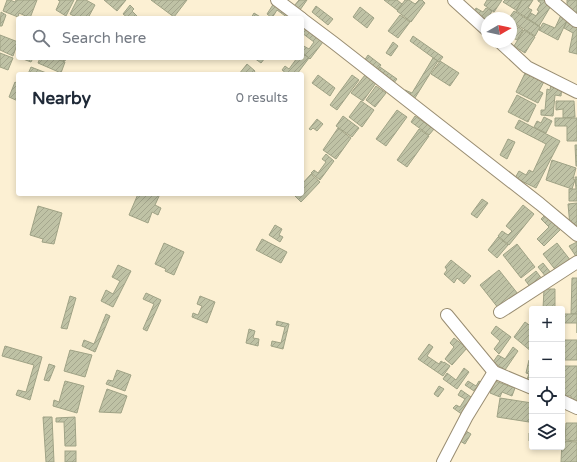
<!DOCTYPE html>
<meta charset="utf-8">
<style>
body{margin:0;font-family:"Varela Round",sans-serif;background:#f2f2f3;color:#1f2937}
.controls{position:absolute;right:12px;bottom:12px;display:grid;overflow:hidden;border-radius:4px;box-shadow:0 2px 6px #0003}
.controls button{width:36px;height:36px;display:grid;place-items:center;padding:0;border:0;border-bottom:1px solid #e0e1e3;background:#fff;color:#1f2937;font:20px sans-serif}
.compass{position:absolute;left:481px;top:12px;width:36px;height:36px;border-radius:50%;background:#fff;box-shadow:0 2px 6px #0003;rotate:81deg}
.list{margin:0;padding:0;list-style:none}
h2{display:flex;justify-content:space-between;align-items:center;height:52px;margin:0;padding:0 16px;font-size:17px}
h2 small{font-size:13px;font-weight:400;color:#747a83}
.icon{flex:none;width:22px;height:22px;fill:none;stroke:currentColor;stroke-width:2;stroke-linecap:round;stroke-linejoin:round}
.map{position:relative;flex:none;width:577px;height:462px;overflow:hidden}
.search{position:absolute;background:#fff;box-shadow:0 2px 6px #0003;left:16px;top:16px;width:288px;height:44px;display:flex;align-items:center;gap:10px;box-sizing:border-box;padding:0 14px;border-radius:4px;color:#747a83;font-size:15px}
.panel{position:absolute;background:#fff;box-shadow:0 2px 6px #0003;left:16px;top:72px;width:288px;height:124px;border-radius:4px}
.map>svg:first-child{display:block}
.building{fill:url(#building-hatch);stroke:#9fa285}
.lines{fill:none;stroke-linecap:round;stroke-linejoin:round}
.minor-casing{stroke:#998d72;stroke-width:14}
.minor{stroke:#fff;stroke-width:12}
</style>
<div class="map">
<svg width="577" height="462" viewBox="0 0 577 462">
<defs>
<pattern id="building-hatch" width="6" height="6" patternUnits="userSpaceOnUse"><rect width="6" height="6" fill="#bfc2a5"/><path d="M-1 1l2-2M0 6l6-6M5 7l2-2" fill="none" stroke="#a4a68d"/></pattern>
</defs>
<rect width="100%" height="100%" fill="#fcf0d3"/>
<!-- building -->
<g class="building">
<path d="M7 0H10L15 2 16 0H37L30 18 19 13 18 17 3 11Z"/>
<path d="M58 0H74L66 16 56 10 60 1Z"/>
<path d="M77 0H86L95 5 88 18H78L70 14Z"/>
<path d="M104 0H126L117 11Z"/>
<path d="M151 0H187L174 17Z"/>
<path d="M299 0H307L300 10 294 6Z"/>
<path d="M384 0H397L402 4 397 10Z"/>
<path d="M405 0H409L415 4 419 0H422L425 3 411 22 397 11Z"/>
<path d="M487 0H502L494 12 484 5Z"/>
<path d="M505 0H522L516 10 503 2Z"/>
<path d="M522 0H533L528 8 532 10 527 18 516 11Z"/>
<path d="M538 0H545L552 4 539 26 527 18 531 13 536 16 539 11 537 10 541 3 538 1Z"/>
<path d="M567 0H577V13L567 10Z"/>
<path d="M274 3 297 18H288L277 10 272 18 267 14Z"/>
<path d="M130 5 134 9 132 11 139 18H128L123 14Z"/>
<path d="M316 6 333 19 328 25 312 12Z"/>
<path d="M360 7 374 18 367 28 353 17Z"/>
<path d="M476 8 483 12 486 8 492 11 488 18H487V20L484 24 471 17Z"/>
<path d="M514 11 540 27 535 36 511 21V18H509Z"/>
<path d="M1 12 6 15 2 26H0Z"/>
<path d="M254 13 262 18H251Z"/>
<path d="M400 15 410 22 398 38 388 31Z"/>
<path d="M561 15 568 18 558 40 539 30 543 23 555 28Z"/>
<path d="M567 21 577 25V54L569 52 573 33 564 28Z"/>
<path d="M511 22 523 30 517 40 511 37Z"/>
<path d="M306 23 326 38 310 59 302 52V45L309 49 314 42 302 33V29Z"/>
<path d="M524 30 535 37 525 53 514 46Z"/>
<path d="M0 35 18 42 13 56 0 50Z"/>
<path d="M413 36 443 57 439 62 410 41Z"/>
<path d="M393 42 398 46 391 56 386 53Z"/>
<path d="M0 53 13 58 8 70 0 67Z"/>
<path d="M302 53 309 58 297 74H287L282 70 285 66 289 69 297 58H302Z"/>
<path d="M368 55 381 65 377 70 364 61Z"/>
<path d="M24 58H33L31 62 23 59Z"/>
<path d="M40 58H54L65 62 61 73 38 63Z"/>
<path d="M56 58H66L65 61Z"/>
<path d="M254 58H265L261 63Z"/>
<path d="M433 58 438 61 413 101 402 94 405 90 412 93Z"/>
<path d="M440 61 459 73 450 86 431 74Z"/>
<path d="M247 64 255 71 253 74H239Z"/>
<path d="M31 67 49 74H28Z"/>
<path d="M380 67 397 79 393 84 377 71Z"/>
<path d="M527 69 546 78 539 91 543 93 538 103 516 92Z"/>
<path d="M318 75 335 88 330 96 312 83Z"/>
<path d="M352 75 359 80 337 110 330 105Z"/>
<path d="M365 75 376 83 363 101 351 93Z"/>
<path d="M15 82 18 84V101L9 97Z"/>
<path d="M551 84 562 85 561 96 555 95 553 116 541 115V110H545L547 89 550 90Z"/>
<path d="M376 86 386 93 375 107 366 100Z"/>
<path d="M517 95 536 105 528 122 508 112Z"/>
<path d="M361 101 374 110 362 127 349 117Z"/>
<path d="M556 101H574L575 117 563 118V109L556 110Z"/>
<path d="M397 110 407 117 386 146 376 139Z"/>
<path d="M343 116 359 128 352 137 336 126Z"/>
<path d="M415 116 434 129 429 135 411 122Z"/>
<path d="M544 117 552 121 546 133 534 127 537 121 541 123Z"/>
<path d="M555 118H577V141H567V126H555Z"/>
<path d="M317 119 323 124 317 131 313 128 311 130 309 129Z"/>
<path d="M519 120 560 141 536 188 515 178 519 171 526 175 529 170 533 172 546 144 515 128Z"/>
<path d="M338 128 351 138 336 159 323 150Z"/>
<path d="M419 129 429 136 407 167 397 160Z"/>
<path d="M508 139 515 142 507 159 500 155Z"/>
<path d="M575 145H577V166H576Z"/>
<path d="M326 154 334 161 320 180 311 173 314 170 318 173 326 162 322 159Z"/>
<path d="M552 160 576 168 573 179 575 180 572 189 546 180Z"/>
<path d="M311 174 320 182 301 202 293 194H302V184Z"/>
<path d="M575 177H577V201H569V189H576Z"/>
<path d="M138 194H160L155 205 161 208 158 215 152 212 148 223 129 215Z"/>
<path d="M482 199 488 203 477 218 471 214Z"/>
<path d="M577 203V232L570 226 568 204Z"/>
<path d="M523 205 534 214 509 245 498 236 502 231 508 235 512 231 506 226Z"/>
<path d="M38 206 62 213 54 244 42 242 43 239 30 235Z"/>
<path d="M548 212 563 227 544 246 537 239 549 227 541 219Z"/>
<path d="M275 225 282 229 279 235 283 237 280 242 269 235Z"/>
<path d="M498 237 508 245 497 258 488 250Z"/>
<path d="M262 239 287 252 281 263 256 250Z"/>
<path d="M577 242V258L569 246Z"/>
<path d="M164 243 184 252 174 275 165 271 166 269 155 264Z"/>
<path d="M557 243 571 261 557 272 543 254Z"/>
<path d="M517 244 535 267 521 278 503 255Z"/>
<path d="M451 260 471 276 464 284 457 278 454 283 444 274 447 270 445 267Z"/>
<path d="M543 263 551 273 546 277 538 267Z"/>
<path d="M118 265 131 271 113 307 101 301 106 290 113 294 120 281 112 277Z"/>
<path d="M499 270 518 294 499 309 480 285Z"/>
<path d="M536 271 542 279 531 288 525 280Z"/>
<path d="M572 278H577V314H571Z"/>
<path d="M544 289H555V309H543Z"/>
<path d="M146 293 161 300 147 331 143 329 154 304 143 299Z"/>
<path d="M70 296 76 298 67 329 61 328Z"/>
<path d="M200 296 215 302 207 323 192 317 193 313 198 315 202 306 197 304Z"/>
<path d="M106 314 110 316 95 352 82 346 84 340 94 344Z"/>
<path d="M562 314H577V333V323H562Z"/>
<path d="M277 321 289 324 283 349 271 346 272 341 281 343 285 327 276 325Z"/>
<path d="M525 322 532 327V352L514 337Z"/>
<path d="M496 326 511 337 499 354 494 349 500 341 491 333Z"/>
<path d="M249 329 255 331 253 338 259 339 258 346 246 343Z"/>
<path d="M454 338 467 348 452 365 445 359 454 347 450 343Z"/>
<rect x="562" y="340" width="15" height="20"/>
<path d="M429 344 433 347 427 356 439 364 441 361 444 363V362L450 366 443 376 418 359Z"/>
<path d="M5 346 42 357 30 400 16 395 18 390 26 392 34 365 2 356Z"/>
<path d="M513 347 518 351 505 370 493 362 498 355 505 359Z"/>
<path d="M70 350 92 355 85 377 64 371Z"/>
<path d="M529 360H532V384L526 382 529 374 526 373Z"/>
<path d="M49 364 55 366 49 381 44 380Z"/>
<path d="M562 366H577V402H571V396H562Z"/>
<path d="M464 368 469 372 457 389 443 379 447 373 456 380Z"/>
<path d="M117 370 131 375 125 391 106 384 108 380 113 381Z"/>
<path d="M65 381 84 386 77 413 53 406 54 400 59 402Z"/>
<path d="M468 381 476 386 479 381 484 384 477 393 465 385Z"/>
<path d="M495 381 515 388 512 396 502 392 500 397 490 393Z"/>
<path d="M439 386 444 389 438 397 434 394Z"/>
<path d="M107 389 127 396 121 413 99 412Z"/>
<path d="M461 390 474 399 463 415 453 408 456 405 460 407 465 399 458 395Z"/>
<path d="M500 398 532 403 529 422 497 417Z"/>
<path d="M43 417H52L54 462H46Z"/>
<path d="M75 417 76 446H65L64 422H56V418Z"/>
<path d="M566 423H577V441L565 440Z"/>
<path d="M466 431 471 434 465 444 460 441Z"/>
<path d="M529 433H532V442L529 441Z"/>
<path d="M562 441 577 442V462H561Z"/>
<rect x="65" y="451" width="11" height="11"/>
</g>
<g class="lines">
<defs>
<g id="minor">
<path d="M277 0 301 18"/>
<path d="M454 0 487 30"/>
<path d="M551 0 576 21 577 20"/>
<path d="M302 19 334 43 540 204 577 235"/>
<path d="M500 42 527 67 577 92"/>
<path d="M500 312 577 262"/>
<path d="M447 315 494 372 532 388"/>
<path d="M562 401 577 408"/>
<path d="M443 462 467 416 494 372"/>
</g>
</defs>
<!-- minor casing -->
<use href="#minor" class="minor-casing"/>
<!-- minor -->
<use href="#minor" class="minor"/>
</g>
</svg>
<div class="controls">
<button>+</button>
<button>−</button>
<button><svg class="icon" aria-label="locate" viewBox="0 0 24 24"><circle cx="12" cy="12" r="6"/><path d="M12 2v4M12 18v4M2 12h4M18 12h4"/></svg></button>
<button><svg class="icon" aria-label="layers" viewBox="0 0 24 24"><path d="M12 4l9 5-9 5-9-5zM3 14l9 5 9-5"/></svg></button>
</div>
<svg class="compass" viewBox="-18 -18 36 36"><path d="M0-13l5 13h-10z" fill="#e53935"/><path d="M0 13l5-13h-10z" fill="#747a83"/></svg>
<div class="search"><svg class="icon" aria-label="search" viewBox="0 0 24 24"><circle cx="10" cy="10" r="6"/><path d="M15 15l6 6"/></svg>Search here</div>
<section class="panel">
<h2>Nearby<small>0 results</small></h2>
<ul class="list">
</ul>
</section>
</div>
